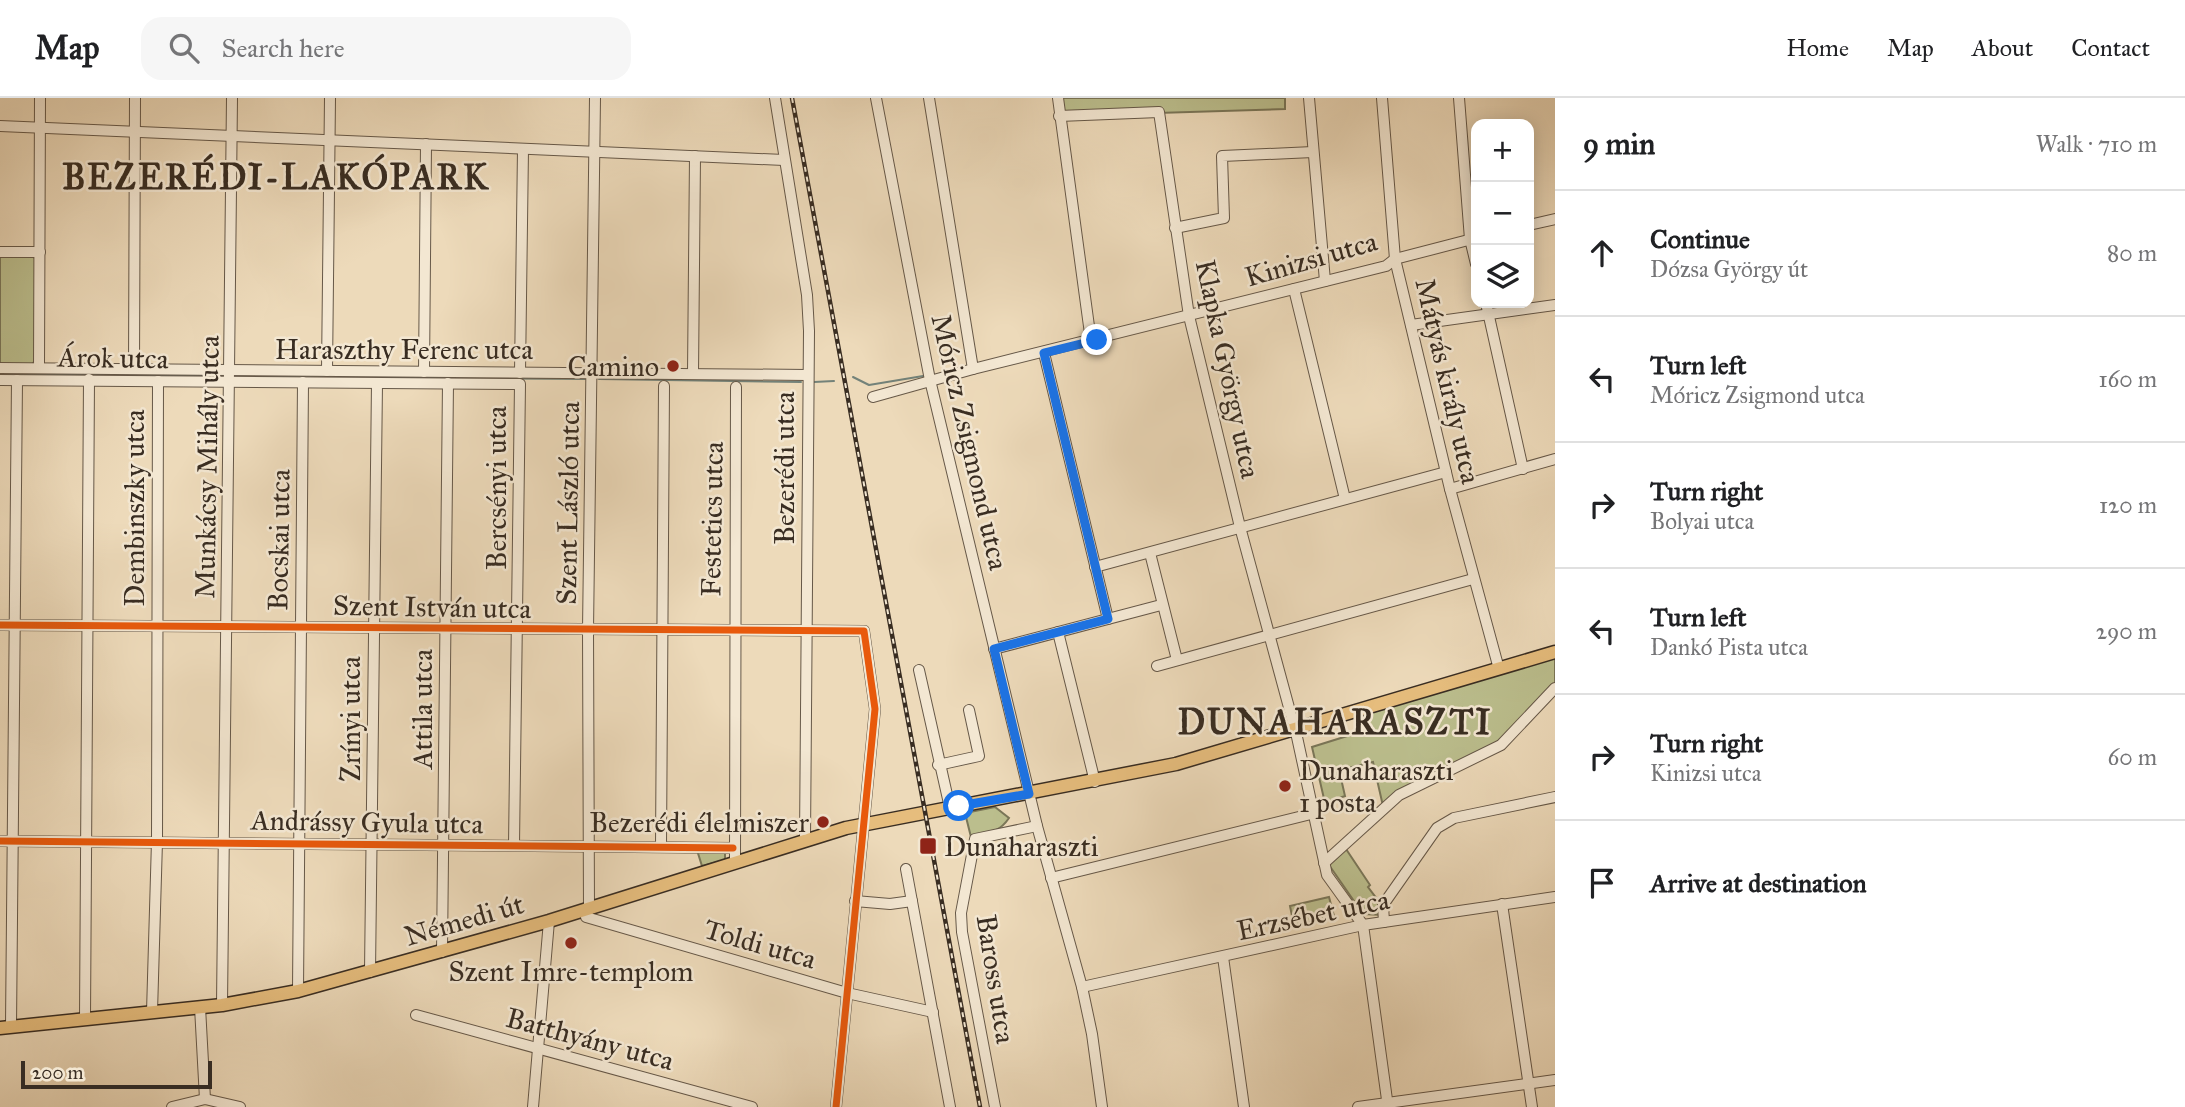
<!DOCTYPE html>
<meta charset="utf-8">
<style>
body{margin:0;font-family:"IM FELL Great Primer",serif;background:#f6f6f6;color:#202124}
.controls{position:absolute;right:21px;top:21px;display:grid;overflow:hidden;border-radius:14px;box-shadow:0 4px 18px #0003}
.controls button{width:63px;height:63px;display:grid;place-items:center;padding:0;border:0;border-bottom:2px solid #e0e0e0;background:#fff;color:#202124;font:35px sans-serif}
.scale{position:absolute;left:21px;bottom:18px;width:191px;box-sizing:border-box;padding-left:7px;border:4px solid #392d22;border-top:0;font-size:19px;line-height:24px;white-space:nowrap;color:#392d22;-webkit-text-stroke:5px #f3e7d2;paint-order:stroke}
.stop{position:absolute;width:21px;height:21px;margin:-16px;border:5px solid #1a73e8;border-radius:50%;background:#fff}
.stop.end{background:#1a73e8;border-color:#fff;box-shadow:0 2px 7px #0008}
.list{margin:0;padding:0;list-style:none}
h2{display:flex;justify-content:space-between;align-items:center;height:91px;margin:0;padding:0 28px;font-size:30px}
h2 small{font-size:23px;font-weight:400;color:#757577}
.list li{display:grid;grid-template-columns:46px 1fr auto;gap:21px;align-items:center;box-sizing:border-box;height:126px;padding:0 28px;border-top:2px solid #e0e0e0}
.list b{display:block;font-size:26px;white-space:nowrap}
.list p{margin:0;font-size:23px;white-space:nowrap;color:#757577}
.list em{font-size:23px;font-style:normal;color:#757577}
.icon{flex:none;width:38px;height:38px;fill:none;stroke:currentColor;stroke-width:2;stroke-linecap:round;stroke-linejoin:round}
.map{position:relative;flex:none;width:1555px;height:1009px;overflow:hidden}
header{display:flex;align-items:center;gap:42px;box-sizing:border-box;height:98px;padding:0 35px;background:#fff;border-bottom:2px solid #e0e0e0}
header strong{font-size:33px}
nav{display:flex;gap:38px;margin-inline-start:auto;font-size:24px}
.search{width:490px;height:63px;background:#f6f6f6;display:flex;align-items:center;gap:18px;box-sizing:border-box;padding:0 24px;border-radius:21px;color:#757577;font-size:26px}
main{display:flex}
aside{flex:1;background:#fff}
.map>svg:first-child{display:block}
.green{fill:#bbbe8d;stroke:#7a7658;stroke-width:2}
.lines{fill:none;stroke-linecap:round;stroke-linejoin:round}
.stream{stroke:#738279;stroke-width:2}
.minor-casing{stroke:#665848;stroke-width:12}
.major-casing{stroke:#392d22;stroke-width:15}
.minor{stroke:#f3e7d2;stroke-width:10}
.major{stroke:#e6bd7d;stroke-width:12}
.rail-casing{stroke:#392d22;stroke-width:4.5}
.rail{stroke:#f3e7d2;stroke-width:2;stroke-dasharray:5;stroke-linecap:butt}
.cycleway-casing{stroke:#f3e7d2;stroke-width:11}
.cycleway{stroke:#e8590c;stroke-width:7}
.route{stroke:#1a73e8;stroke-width:9}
.poi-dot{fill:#8f2418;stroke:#f3e7d2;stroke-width:2.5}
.labels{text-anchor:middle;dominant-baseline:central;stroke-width:5;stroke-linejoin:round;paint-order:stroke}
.street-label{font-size:28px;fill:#392d22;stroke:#f3e7d2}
.poi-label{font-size:28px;fill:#392d22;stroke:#f3e7d2;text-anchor:end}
.district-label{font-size:35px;font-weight:bold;letter-spacing:2px;fill:#392d22;stroke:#f3e7d2}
</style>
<header>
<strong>Map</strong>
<div class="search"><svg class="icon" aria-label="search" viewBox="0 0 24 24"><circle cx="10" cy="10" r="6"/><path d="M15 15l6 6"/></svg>Search here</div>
<nav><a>Home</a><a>Map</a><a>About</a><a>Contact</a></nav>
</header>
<main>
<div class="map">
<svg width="1555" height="1009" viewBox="0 0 1555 1009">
<rect width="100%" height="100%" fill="#eddaba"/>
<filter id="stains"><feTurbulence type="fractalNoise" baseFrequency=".00286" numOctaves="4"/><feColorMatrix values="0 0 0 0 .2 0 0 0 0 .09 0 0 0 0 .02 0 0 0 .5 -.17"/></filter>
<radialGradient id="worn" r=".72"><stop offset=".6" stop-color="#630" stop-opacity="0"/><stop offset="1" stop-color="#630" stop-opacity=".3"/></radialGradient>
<!-- green -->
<g class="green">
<path d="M1058 0H1285V11L1059 18Z"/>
<path d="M0 157H32L36 162V262L31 267H0Z"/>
<path d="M1555 551V590L1501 647 1383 708 1373 664 1344 671 1340 676 1345 698 1325 705 1312 649 1360 634 1354 613Z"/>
<path d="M995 709 1009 720C999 735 988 735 971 739L965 715Z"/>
<path d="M1346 751 1370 787 1368 789 1380 805 1382 817 1363 816 1329 767Z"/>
<path d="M697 752 725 754V762L702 768Z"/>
<path d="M1329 799 1334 818 1294 828 1290 808Z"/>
</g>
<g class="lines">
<!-- stream -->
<g class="stream">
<path d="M0 276 222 278"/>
<path d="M237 279 586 281"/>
<path d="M853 279 869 287 923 278"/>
<path d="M599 281 801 284"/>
<path d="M814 284 834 283"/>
</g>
<defs>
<g id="minor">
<path d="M595 0 588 532 589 810 586 819 847 895 933 914"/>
<path d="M775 0 807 197 809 233 805 742"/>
<path d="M876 0 930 282 1037 728 1082 889 1092 936 1102 1009"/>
<path d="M929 0 973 271"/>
<path d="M1058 0 1091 243"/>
<path d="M1309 0 1325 183"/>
<path d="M1382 0 1395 161 1450 391 1499 571"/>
<path d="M1459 0 1470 141 1476 166"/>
<path d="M1059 18 1159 14 1189 218 1240 429 1297 639 1327 777 1363 827 1388 1009"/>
<path d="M0 28 784 62"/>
<path d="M1529 127 1555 121"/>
<path d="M1175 130 1224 120 1222 58 1313 54"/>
<path d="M0 154H40"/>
<path d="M1294 191 1345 401"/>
<path d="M1486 205 1523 371"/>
<path d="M1411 227 1555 207"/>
<path d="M1044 255 1108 521"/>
<path d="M0 270 807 277"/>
<path d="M39 270 40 0"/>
<path d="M134 271 135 0"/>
<path d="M327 273 330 0"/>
<path d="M424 274 426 46"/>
<path d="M520 275 523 51"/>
<path d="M693 276 695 58"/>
<path d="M0 282 520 286 514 747"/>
<path d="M873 299 973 271 1386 168 1395 161 1476 140"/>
<path d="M1450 391 1555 361"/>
<path d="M1150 455 1177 562"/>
<path d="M1095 469 1446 374"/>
<path d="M0 527 864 533 875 611 836 1009"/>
<path d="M1058 534 1095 684"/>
<path d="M994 551 1161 507"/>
<path d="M1157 568 1473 481"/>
<path d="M919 572 950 710"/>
<path d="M938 667 979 658 969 612"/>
<path d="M0 743 733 750"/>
<path d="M661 748 664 288"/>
<path d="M735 763 736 289"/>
<path d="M1324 765 1399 697 1501 647 1555 590"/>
<path d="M906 771 950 1009"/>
<path d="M1051 780 1315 715"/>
<path d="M855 803 890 806 912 803"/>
<path d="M1502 806 1532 1009"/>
<path d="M1384 824 1383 807 1437 730 1454 720 1555 699"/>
<path d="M442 854 448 285"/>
<path d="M1223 859 1244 1009"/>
<path d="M370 874 377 285"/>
<path d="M1082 889 1363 827 1555 799"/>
<path d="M298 893 303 284"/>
<path d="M222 907 232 0"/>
<path d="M200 909 205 1001"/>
<path d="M152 914 157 743 158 283"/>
<path d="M416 917 752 1009"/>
<path d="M85 921 89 281"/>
<path d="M11 928 17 282"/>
<path d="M172 1009 205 1001 240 1009"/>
<path d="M533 1009 549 823"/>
<path d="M995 1009 962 834 961 815 975 741 1037 728"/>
<path d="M1358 1009 1555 982"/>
</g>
<path id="major" d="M0 930 222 907 298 893 549 823 846 730 1176 666 1555 554"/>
</defs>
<!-- minor casing -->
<use href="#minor" class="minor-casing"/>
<!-- major casing -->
<use href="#major" class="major-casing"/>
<!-- minor -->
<use href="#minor" class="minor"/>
<!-- major -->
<use href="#major" class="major"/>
<defs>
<path id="rail" d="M792 0 980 1009"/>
</defs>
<!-- rail casing -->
<use href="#rail" class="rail-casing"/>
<!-- rail -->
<use href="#rail" class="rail"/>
<defs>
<g id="cycleway">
<path d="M0 527 864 533 875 611 836 1009"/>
<path d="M0 743 733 750"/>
</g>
</defs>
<!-- cycleway casing -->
<use href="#cycleway" class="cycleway-casing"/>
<!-- cycleway -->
<use href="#cycleway" class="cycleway"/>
</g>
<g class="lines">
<!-- route -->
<path class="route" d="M959 708 1029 696 994 551 1108 521 1044 255 1097 242"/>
</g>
<!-- markers -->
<g class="poi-dot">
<circle cx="673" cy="268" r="7"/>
<circle cx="1285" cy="688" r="7"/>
<circle cx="823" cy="724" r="7"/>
<rect x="919" y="739" width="18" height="18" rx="3.5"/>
<circle cx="571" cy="845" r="7"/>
</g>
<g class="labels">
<!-- street labels -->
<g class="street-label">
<text transform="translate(1311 161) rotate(-16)">Kinizsi utca</text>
<text x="404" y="251">Haraszthy Ferenc utca</text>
<text transform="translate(113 260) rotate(1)">Árok utca</text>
<text transform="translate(1228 271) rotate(78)">Klapka György utca</text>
<text transform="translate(1448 283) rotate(77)">Mátyás király utca</text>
<text transform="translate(970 344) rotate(77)">Móricz Zsigmond utca</text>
<text transform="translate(207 369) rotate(-89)">Munkácsy Mihály utca</text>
<text transform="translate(784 370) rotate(-90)">Bezerédi utca</text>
<text transform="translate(496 390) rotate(-90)">Bercsényi utca</text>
<text transform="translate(568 405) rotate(-89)">Szent László utca</text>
<text transform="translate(134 410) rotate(-90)">Dembinszky utca</text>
<text transform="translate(712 421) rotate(-89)">Festetics utca</text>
<text transform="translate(279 442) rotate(-89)">Bocskai utca</text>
<text transform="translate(432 509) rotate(1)">Szent István utca</text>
<text transform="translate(422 611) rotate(-90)">Attila utca</text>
<text transform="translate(350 621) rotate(-90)">Zrínyi utca</text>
<text transform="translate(367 724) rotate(1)">Andrássy Gyula utca</text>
<text transform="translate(1313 817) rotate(-12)">Erzsébet utca</text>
<text transform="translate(464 822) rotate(-16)">Némedi út</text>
<text transform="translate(760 846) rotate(16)">Toldi utca</text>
<text transform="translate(996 881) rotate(81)">Baross utca</text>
<text transform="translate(590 941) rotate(15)">Batthyány utca</text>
</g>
<!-- poi labels -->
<g class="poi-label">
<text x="659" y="268">Camino</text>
<text x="1299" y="672" text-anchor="start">Dunaharaszti<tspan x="1299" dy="32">1 posta</tspan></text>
<text x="809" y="724">Bezerédi élelmiszer</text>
<text x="944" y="748" text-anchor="start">Dunaharaszti</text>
<text x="571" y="873" text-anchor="middle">Szent Imre-templom</text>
</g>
<!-- district labels -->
<g class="district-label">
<text x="276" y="79">BEZERÉDI-LAKÓPARK</text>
<text x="1335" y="624">DUNAHARASZTI</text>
</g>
</g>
<rect width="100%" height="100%" filter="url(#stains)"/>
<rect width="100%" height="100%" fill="url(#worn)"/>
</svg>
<div class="controls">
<button>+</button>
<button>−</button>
<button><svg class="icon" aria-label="layers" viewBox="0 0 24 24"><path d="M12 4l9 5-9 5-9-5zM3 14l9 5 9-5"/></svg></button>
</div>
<div class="scale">200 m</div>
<div class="stop" style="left:959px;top:708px"></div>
<div class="stop end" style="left:1097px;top:242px"></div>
</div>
<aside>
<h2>9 min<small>Walk · 710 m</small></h2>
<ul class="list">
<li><svg class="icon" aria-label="ahead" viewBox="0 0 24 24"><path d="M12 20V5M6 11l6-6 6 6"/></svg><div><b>Continue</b><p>Dózsa György út</p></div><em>80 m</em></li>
<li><svg class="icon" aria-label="left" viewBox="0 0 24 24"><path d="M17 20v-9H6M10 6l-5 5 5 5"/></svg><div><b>Turn left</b><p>Móricz Zsigmond utca</p></div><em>160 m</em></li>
<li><svg class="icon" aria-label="right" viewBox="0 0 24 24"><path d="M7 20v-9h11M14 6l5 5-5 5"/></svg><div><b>Turn right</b><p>Bolyai utca</p></div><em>120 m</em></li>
<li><svg class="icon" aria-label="left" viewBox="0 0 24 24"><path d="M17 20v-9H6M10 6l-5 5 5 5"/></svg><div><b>Turn left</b><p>Dankó Pista utca</p></div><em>290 m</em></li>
<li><svg class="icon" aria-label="right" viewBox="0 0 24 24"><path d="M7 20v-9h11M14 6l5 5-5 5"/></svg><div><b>Turn right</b><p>Kinizsi utca</p></div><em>60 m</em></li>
<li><svg class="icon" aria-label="arrive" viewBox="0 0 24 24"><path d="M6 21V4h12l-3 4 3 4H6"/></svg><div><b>Arrive at destination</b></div></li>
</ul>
</aside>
</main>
